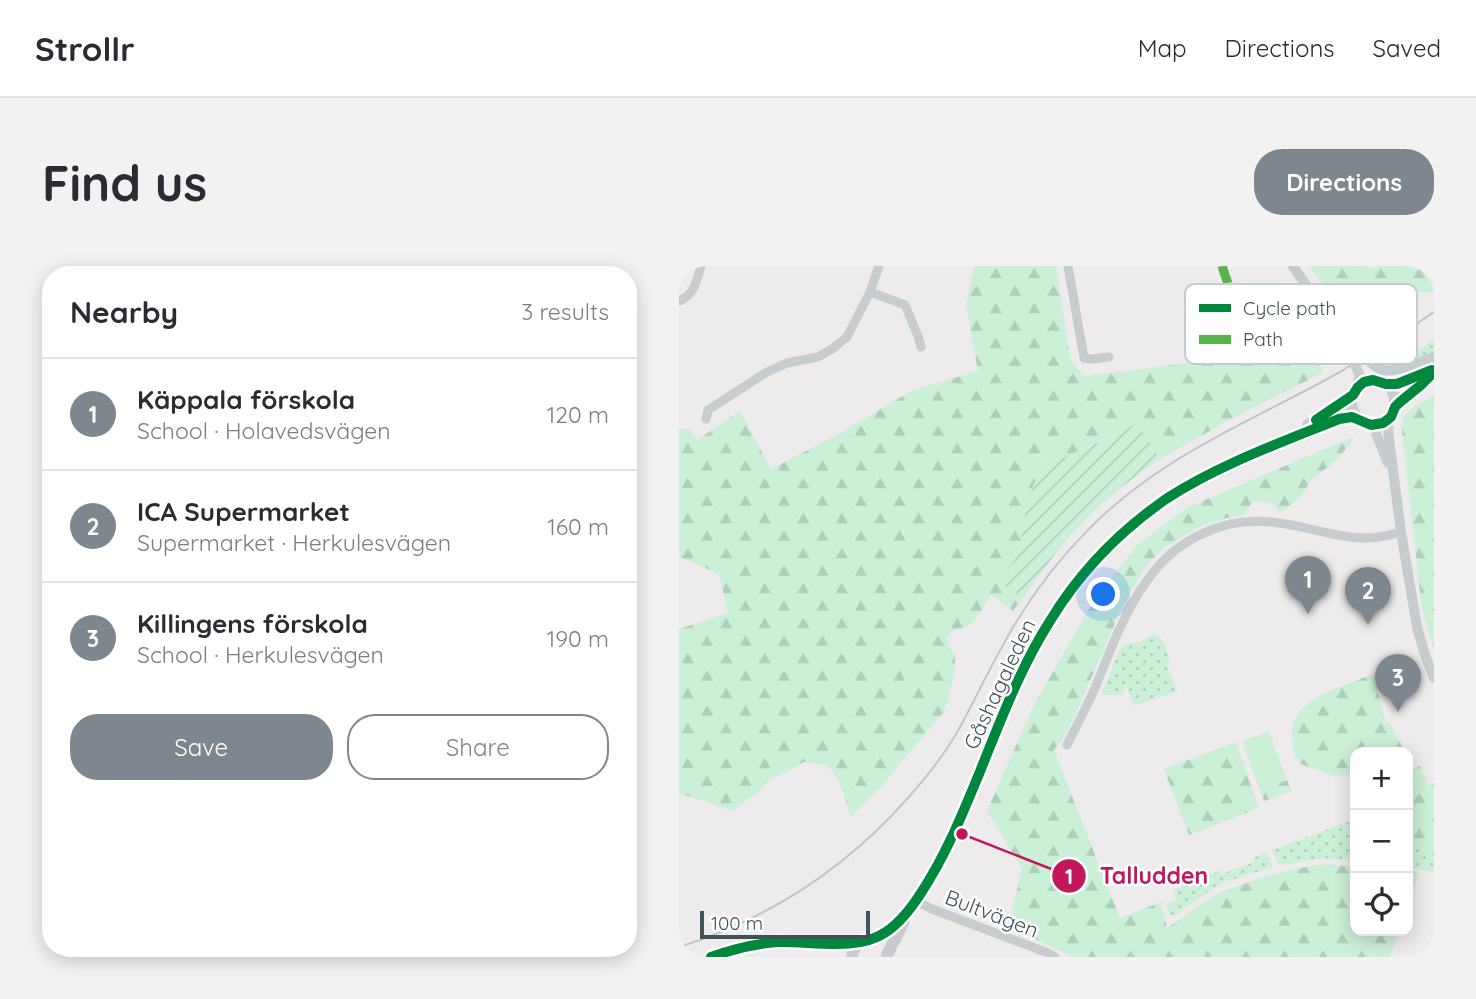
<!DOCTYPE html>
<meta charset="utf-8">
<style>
body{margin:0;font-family:Quicksand,sans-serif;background:#f2f2f3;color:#2b2b33}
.controls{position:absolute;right:21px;bottom:21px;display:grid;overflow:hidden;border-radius:14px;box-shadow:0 4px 18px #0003}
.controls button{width:63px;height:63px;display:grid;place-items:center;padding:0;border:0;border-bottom:2px solid #e1e1e2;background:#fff;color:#2b2b33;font:35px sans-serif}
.scale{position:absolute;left:21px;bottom:18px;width:170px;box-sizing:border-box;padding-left:7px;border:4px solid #41515a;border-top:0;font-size:19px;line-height:24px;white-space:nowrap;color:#41515a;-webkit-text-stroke:5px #fff;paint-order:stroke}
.you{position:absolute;left:425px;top:329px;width:24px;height:24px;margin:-18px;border:5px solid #fff;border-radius:50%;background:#1a73e8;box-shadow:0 0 0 10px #1a73e833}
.badge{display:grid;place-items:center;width:46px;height:46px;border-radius:50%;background:#7d878d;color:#fff;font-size:23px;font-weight:700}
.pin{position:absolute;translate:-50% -58px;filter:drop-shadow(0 2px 4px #0008)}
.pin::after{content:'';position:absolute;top:37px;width:24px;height:21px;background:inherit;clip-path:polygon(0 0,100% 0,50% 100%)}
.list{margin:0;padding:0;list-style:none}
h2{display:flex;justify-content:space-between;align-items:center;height:91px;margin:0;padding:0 28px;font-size:30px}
h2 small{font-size:23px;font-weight:400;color:#7c7c81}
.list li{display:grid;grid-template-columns:46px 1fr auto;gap:21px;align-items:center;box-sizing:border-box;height:112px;padding:0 28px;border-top:2px solid #e1e1e2}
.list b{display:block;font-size:26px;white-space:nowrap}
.list p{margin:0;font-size:23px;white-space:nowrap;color:#7c7c81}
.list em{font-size:23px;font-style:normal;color:#7c7c81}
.actions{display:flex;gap:14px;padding:21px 28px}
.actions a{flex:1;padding:16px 0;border:2px solid #7d878d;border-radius:28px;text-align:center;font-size:24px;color:#7d878d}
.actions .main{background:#7d878d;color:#fff}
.icon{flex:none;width:38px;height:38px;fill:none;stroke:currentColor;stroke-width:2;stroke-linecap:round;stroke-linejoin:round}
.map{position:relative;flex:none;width:755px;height:691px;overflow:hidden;border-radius:28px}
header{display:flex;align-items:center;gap:42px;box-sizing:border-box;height:98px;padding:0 35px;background:#fff;border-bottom:2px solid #e1e1e2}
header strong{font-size:33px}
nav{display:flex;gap:38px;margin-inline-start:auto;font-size:24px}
.intro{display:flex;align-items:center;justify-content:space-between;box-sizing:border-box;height:168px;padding:0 42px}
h1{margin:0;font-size:49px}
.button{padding:18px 32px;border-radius:28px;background:#7d878d;color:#fff;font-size:24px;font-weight:700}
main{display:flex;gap:42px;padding:0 42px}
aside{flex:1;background:#fff;border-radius:28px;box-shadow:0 4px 18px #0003}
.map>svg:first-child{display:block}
.grass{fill:url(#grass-dots)}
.forest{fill:url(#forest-firs)}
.garden{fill:url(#garden-furrows)}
.pitch{fill:#ccefd7}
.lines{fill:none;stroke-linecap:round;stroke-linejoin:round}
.minor{stroke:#c7ccce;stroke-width:9}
.tertiary{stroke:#c7ccce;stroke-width:10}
.secondary{stroke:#c8ccd0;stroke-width:12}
.tram{stroke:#c2c5c7;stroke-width:2}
.quiet{stroke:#57b448;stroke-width:9;stroke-dasharray:18 9;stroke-linecap:butt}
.cycleway-casing{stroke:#fff;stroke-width:15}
.cycleway{stroke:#00873e;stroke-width:10}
.labels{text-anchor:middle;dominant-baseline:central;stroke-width:5;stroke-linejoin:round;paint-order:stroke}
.street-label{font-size:21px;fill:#41515a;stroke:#fff}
.key{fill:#fff;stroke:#c6cbce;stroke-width:2}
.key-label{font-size:19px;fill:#41515a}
.leader{fill:none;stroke:#c2185b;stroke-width:2.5}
.callout-dot{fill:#c2185b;stroke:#fff;stroke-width:2.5}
.mark-label{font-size:21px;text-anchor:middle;font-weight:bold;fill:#fff}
.callout-label{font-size:23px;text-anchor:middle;font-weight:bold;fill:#c2185b;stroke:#fff;stroke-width:5;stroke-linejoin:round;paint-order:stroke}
</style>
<header>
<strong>Strollr</strong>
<nav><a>Map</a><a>Directions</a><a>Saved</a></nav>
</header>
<div class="intro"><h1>Find us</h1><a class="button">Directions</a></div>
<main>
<aside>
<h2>Nearby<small>3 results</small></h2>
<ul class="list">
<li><span class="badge">1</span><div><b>Käppala förskola</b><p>School · Holavedsvägen</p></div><em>120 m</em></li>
<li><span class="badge">2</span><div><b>ICA Supermarket</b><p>Supermarket · Herkulesvägen</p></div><em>160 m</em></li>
<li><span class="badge">3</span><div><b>Killingens förskola</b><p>School · Herkulesvägen</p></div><em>190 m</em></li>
</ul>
<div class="actions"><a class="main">Save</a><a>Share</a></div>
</aside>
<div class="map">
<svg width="755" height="691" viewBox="0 0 755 691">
<defs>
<pattern id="grass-dots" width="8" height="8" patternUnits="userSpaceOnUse" patternTransform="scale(1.75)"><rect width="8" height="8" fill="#ccefd7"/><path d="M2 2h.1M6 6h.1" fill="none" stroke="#b0cfbb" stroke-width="1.8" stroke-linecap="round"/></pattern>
<pattern id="forest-firs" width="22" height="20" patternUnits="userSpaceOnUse" patternTransform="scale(1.75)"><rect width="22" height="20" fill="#ccefd7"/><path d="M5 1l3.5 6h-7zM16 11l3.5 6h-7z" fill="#b0cfbb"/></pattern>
<pattern id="garden-furrows" width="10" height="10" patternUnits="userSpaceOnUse" patternTransform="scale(1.75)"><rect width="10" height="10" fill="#ccefd7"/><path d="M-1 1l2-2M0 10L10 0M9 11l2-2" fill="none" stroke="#b0cfbb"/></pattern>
</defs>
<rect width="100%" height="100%" fill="#edebec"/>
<!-- grass -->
<g class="grass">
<path d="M755 74V86L749 89 724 96 730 90Z"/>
<path d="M476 368C485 372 488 385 491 394L488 399 498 425 455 440 446 417 445 429H423L425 422 441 383 445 378 460 376Z"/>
<path d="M676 553V595L644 592 603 599 599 598 593 584Z"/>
<path d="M729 573 739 582 755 591V606L729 601Z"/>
<path d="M588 586 594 601 542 617 496 649H491L487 638 498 634 494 624 542 604 543 608 575 596 574 592Z"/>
</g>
<!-- forest -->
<g class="forest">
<path d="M295 0H377L391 92 404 110C436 107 468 102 500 98 541 92 583 88 617 64L645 106 554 152 481 193 458 157 384 192 367 193C354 218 339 255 344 284L320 315 343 333 334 345 312 329C306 338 300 350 292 358 286 363 282 362 276 364 264 369 269 382 276 388 277 407 271 428 265 446L202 521 171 551C166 532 162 513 148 499L125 496 100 510 92 512 80 526 53 545 0 527V363L49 347 40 308 0 291V163H10L18 174 61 145 92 203 154 171 234 124 299 105 287 39Z"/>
<path d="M630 0H688L692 3 696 0H755V26H735L711 40 717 54 702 65 643 17Z"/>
<path d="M755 129V383L743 345 723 164C723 160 722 155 724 152 730 143 747 134 755 129Z"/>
<path d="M672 172 675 173 657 195 633 213 622 230 603 246 600 247 595 237 574 235 567 245V249L548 252 524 259 484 282 466 301 444 339 396 449 384 473 375 484 441 652 482 636 488 662 537 628 578 613 620 602 647 598 676 601V665H720L711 691H394L329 660 343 603 308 545 353 443 367 418 410 343 457 280 507 242Z"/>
<path d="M692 409 697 411 701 416 698 423 707 458 711 457 726 486H676V506L658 511 621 498C616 492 615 486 614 478 605 433 661 422 692 409Z"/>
<path d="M557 476 580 542 510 569 485 503Z"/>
<path d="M729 492 735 503 741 500 747 512 748 519 755 517V591L739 582 729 573Z"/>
<path d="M608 514 613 525 585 535 581 524Z"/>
<path d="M729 606 740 607 729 640Z"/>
</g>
<!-- garden -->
<path class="garden" d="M458 157 481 193C451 213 422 237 397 264 377 285 360 310 343 333L319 315 343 284C340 259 352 218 366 196 369 192 374 189 379 186L384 192 422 175Z"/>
<!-- pitch -->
<path class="pitch" d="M590 465 608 514 581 524 563 475Z"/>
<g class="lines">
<!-- minor -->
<g class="minor">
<path d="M389 0 405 92 413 93 430 91"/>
<path d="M543 0 565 65"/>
<path d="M191 26 226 39 239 70 242 81"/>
<path d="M0 35C15 29 18 15 22 0"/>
<path d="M27 153 29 144 88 106 108 97 139 91 153 83 168 71 191 26 200 0"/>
<path d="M388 479C397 460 408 441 416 422 431 386 444 348 467 316 494 276 541 251 590 256 622 258 659 273 690 272 701 272 711 269 722 266"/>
<path d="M237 635 253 643 369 687 376 691"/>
</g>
<!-- tertiary -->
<g class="tertiary">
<path d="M614 0C624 16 689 101 702 104 719 107 739 97 755 91"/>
<path d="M661 65 681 110 676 124"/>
<path d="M712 151 709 161 710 173 722 266 738 361 746 389 755 412"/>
<path d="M690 158 696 165 709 197"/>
</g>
<!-- secondary -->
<g class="secondary">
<path d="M707 118H718L753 104"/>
<path d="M680 154C648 118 720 94 716 141"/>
<path d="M629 159 674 129"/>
<path d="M208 689 225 655"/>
<path d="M32 691 74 678 182 675"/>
<path d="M173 691C175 670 195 674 209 665 235 646 253 612 267 584 295 531 312 473 337 418 370 345 421 276 489 232 510 219 532 208 555 198 579 186 603 176 628 166 639 161 651 154 662 152 680 149 687 163 703 157 711 154 712 149 716 142 720 135 730 130 736 125 743 119 749 113 755 106"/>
</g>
<!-- tram -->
<path class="tram" d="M0 681C89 653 166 603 228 533 245 514 262 493 276 470 297 433 314 394 336 358 357 323 382 291 411 262 481 191 566 158 652 111 687 91 721 69 755 46"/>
<!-- quiet -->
<path class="quiet" d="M543 0 565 65"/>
<defs>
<g id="cycleway">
<path d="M637 154 674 129 679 121 685 116 694 114 707 118H718L753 104"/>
<path d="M32 691C54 683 75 678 98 676 133 675 177 686 207 666 222 656 233 641 242 627 267 589 283 549 300 508 321 456 341 402 371 355 400 307 441 265 487 233 539 199 603 176 660 153L673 151 692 159 704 157 712 151 716 141 721 136 742 119 755 106"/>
</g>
</defs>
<!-- cycleway casing -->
<use href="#cycleway" class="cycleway-casing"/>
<!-- cycleway -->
<use href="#cycleway" class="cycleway"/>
</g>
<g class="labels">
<!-- street labels -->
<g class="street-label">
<text transform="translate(320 418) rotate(-65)">Gåshagaleden</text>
<text transform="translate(313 647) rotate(21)">Bultvägen</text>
</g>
</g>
<!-- legend -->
<rect x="506" y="18" width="232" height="80" rx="10" class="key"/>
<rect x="520" y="38" width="32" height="8" fill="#00873e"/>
<rect x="520" y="69" width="32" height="9" fill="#57b448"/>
<g class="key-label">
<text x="564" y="49">Cycle path</text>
<text x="564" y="80">Path</text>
</g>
<!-- callouts -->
<path class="leader" d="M283 568L390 610"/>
<g class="callout-dot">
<circle cx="283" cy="568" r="7"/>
<circle cx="390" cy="610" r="18"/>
</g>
<g class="mark-label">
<text x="390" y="618">1</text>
</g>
<g class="callout-label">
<text x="475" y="618">Talludden</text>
</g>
</svg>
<div class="controls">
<button>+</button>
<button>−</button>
<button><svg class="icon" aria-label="locate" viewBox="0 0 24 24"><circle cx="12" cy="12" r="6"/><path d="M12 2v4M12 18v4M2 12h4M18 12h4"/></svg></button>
</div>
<div class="scale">100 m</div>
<div class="you"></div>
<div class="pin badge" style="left:629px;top:348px">1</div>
<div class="pin badge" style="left:689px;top:359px">2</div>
<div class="pin badge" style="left:719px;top:446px">3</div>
</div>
</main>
